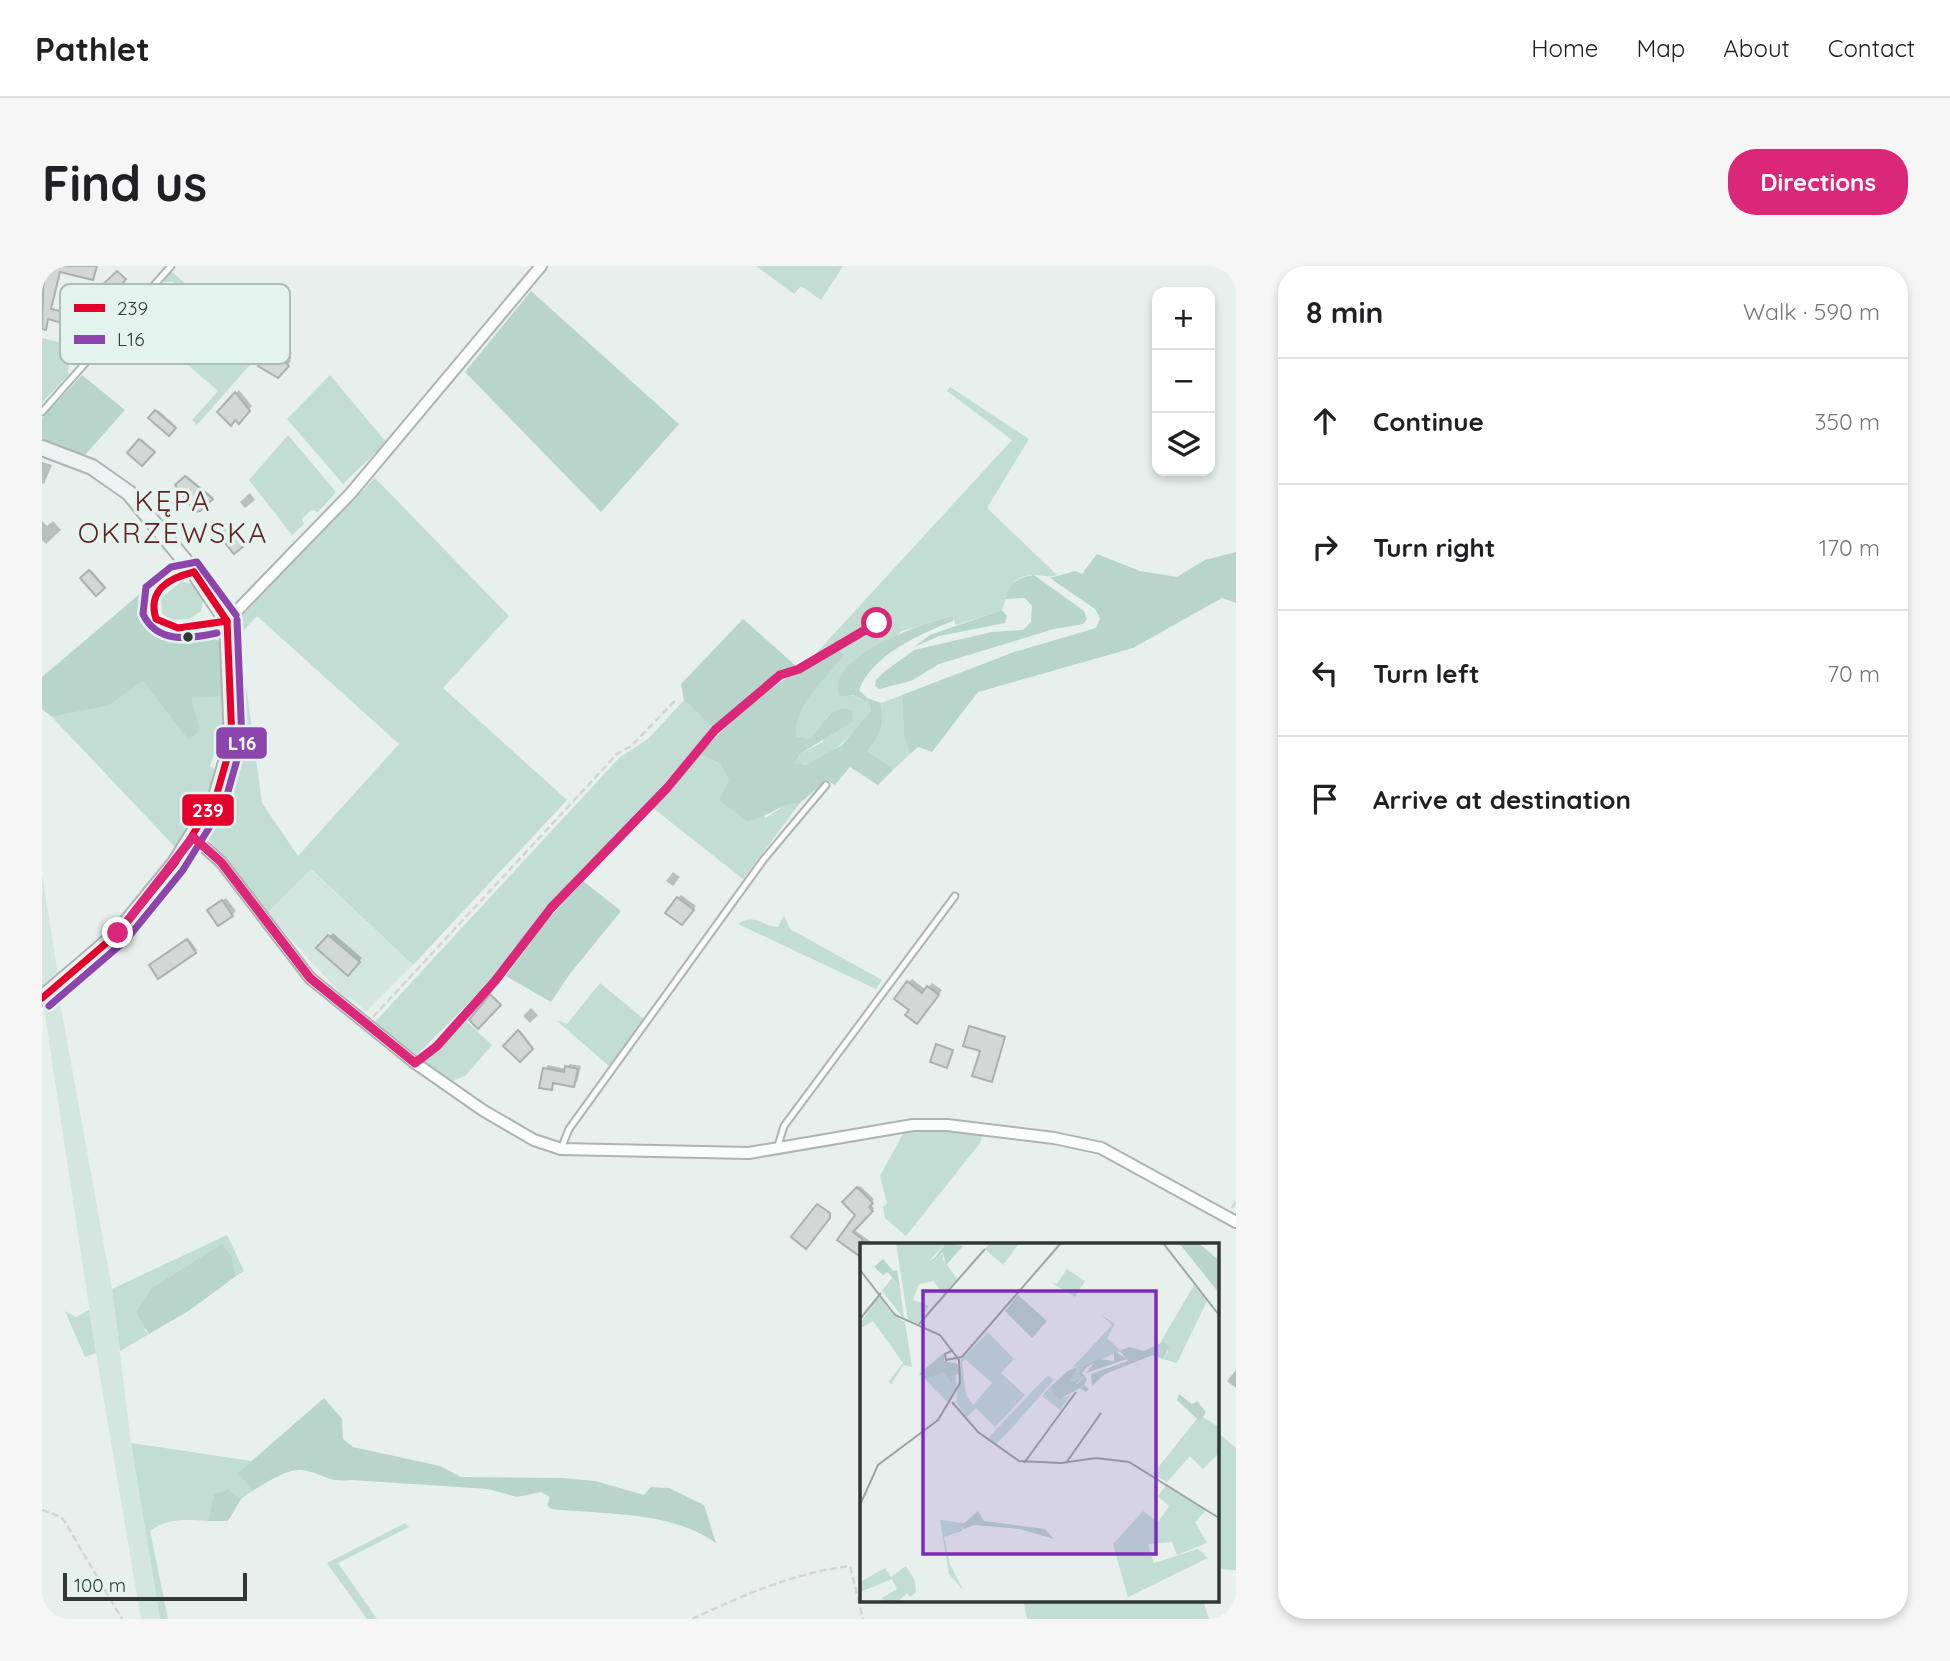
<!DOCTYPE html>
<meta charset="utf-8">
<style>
body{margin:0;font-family:Quicksand,sans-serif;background:#f6f6f6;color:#202124}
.controls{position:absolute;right:21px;top:21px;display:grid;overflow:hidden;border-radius:14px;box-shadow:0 4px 10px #0003}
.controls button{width:63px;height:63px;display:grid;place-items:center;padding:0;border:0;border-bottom:2px solid #e0e0e0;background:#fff;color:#202124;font:35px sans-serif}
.scale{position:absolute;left:21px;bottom:18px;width:184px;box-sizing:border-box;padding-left:7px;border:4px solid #313835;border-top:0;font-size:19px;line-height:24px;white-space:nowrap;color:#313835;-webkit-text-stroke:5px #e3f4ee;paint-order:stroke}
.stop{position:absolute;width:21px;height:21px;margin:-16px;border:5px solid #db2777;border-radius:50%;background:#fff}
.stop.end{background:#db2777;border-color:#fff;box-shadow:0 2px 7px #0008}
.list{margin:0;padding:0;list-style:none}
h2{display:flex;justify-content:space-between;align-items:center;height:91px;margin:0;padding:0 28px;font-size:30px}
h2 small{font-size:23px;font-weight:400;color:#757577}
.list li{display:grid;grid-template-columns:46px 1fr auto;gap:21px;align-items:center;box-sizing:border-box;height:126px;padding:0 28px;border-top:2px solid #e0e0e0}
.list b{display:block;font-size:26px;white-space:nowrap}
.list em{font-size:23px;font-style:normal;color:#757577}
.icon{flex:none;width:38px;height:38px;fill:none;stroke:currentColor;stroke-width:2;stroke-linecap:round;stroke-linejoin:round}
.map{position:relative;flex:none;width:1194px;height:1353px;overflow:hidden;border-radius:28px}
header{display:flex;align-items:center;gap:42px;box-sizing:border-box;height:98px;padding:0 35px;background:#fff;border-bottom:2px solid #e0e0e0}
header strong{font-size:33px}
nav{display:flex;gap:38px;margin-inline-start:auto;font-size:24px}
.intro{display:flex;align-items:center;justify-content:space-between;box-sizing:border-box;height:168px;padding:0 42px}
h1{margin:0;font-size:49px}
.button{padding:18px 32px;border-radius:28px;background:#db2777;color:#fff;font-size:24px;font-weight:700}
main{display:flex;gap:42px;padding:0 42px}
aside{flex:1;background:#fff;border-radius:28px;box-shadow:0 4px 10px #0003}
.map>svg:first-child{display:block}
.built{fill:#d4e6e0}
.green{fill:#c1ddd4;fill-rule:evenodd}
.forest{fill:#b8d5cb}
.shadow{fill:#0003}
.building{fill:#d1d8d6;stroke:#aab1af;stroke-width:2}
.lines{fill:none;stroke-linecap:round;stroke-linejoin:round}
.lane-casing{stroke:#adb4b2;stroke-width:9}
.street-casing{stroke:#adb4b2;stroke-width:14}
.secondary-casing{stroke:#adb4b2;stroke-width:18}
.path{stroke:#d3d5d4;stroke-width:2.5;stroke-dasharray:7 3.5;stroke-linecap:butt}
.lane{stroke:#fbfdfc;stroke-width:5}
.street{stroke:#fbfdfc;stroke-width:10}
.secondary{stroke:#edf3f2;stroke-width:14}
.bus-1-casing{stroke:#e3f4ee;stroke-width:12}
.bus-2-casing{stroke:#e3f4ee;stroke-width:12}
.bus-1{stroke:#e4002b;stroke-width:7}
.bus-2{stroke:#8e44ad;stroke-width:7}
.route{stroke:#db2777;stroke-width:9}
.bus-dot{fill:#313835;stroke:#e3f4ee;stroke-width:2.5}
.labels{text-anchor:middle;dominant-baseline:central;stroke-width:7;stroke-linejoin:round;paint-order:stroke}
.quarter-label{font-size:28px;letter-spacing:2px;fill:#641f21;stroke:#e3f4ee}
.inset-road{fill:none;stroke:#9ea6a3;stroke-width:2}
.view{fill:#7b2cbf;fill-opacity:0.15;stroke:#7b2cbf;stroke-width:3.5}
.inset-edge{fill:none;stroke:#313835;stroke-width:3.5}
.key{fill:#e3f4ee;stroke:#aebcb6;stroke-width:2}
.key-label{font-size:19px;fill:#313835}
.line-badge{stroke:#e3f4ee;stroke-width:2.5}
.badge-label{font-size:19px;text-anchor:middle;font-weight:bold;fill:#fff}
</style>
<header>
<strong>Pathlet</strong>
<nav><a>Home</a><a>Map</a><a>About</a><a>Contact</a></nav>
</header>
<div class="intro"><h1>Find us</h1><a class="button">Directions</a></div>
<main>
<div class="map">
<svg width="1194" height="1353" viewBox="0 0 1194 1353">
<rect width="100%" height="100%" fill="#e7f0ed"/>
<!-- built -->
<g class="built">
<path d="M268 603 371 699 324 746 314 736 301 730 225 647Z"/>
<path d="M0 608 17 715 0 723Z"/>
<path d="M18 736 70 1023 89 1177 118 1353H99L54 1087 2 742Z"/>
</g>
<!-- green -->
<g class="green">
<path d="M714 0H801L779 34 759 20 752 28Z"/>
<path d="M129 5 220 85 155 159 150 154 176 125 139 93 174 52 131 16H120Z"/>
<path d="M0 72 29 79 26 109 0 137Z"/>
<path d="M288 109 344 176 301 218 245 153Z"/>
<path d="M908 121 987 173 945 242 1015 309C1007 312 1001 309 992 309 969 309 967 326 960 344L914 359 911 352 859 365 798 431 810 429 827 437 829 445C817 462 776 508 753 497L758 488 781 476 785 450 780 463 768 473 754 470C753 435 785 415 802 388L798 385 769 399 766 396 970 174 905 125Z"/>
<path d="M246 169 294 226 276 246 269 244 260 253 262 258 250 269 207 214Z"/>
<path d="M333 212 467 350 401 422 525 534 371 699 269 603 225 647 167 574 166 562 181 538 199 452 192 368 195 355ZM215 350 357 478 256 590 220 537 197 369Z"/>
<path d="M140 315 153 319 162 331 159 345 147 353 129 354 120 347 119 332Z"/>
<path d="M163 365 183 430H181V460L168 500 176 507 156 552 134 582 10 451 65 440 131 374H145Z"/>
<path d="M860 429 862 470 868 488 852 503 825 485C840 470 842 457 839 437Z"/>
<path d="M642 434 670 461 621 519 507 639 452 711 375 789 331 758 577 492 606 473Z"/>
<path d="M658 488 678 498 687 515 724 552 746 537H758L701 613 611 542Z"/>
<path d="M742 649 748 663 840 714 834 723 696 658C713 647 720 660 736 661Z"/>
<path d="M558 717 603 754 568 801 514 754 525 758Z"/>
<path d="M424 755 450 779 424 809 411 815 381 795Z"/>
<path d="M903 864 941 868 938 877 864 970 843 952 841 941 845 937 838 910 862 866Z"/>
<path d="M185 969 202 1005 194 1010 190 992 102 1064 107 1068 78 1085 70 1023Z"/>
<path d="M47 1044 54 1087 43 1091 23 1045 34 1051Z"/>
<path d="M1175 1166 1194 1182V1304L1175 1303Z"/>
<path d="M89 1177 210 1195 196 1207 210 1225 199 1233 186 1223 172 1230 166 1255C144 1254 127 1251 108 1265L126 1353H118Z"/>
<path d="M363 1257 367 1261 296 1297 335 1353H325L285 1297Z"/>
<path d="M981 1334H1161L1167 1353H985Z"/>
</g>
<!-- forest -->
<g class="forest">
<path d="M489 25 637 158 559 246 423 106Z"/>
<path d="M40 109 83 144 43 189 0 175V152Z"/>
<path d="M1194 286V337L1180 332 1091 382 936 426 890 486 876 481 868 488 862 470 860 429 972 386 1054 362 1058 352 1053 343 1008 312 1033 305 1040 308 1055 288 1098 305 1135 311 1163 294Z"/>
<path d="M992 309 1042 345 1045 353 1041 358 1012 363 897 398 869 415 837 423 833 420 834 414 842 406 872 384 950 366 981 364 989 356 990 340 983 332 964 333C967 317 977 311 992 309Z"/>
<path d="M107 320C91 367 122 385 163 365L181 378 183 430 149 432 158 464 147 474 101 415 65 440 10 451 0 443V411Z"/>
<path d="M960 344 965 350 963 357 897 370 872 381 888 369Z"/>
<path d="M911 351V355C878 368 830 389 817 424L825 432 839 437C842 457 840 470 825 485L852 503 836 519 808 501 793 519 785 514 758 537C738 536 729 551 705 555L677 534 687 515 678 498 658 488C688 454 755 396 798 385L802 388C785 415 753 435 754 470L768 473C781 462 789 435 810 445L811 455 758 488 753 497 764 499 800 479 829 445 827 437 811 429 798 431C779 392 884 355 911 351Z"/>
<path d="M701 353 753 399 730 411 670 461 642 434 639 418Z"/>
<path d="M541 615 579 645 527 709 509 736 464 710 501 659Z"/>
<path d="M180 978 190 992 194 1010 148 1044 107 1068 94 1047 109 1023Z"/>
<path d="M282 1132 300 1153 301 1173 311 1181 398 1200 419 1211 520 1212 553 1215 602 1229 609 1221 627 1222 662 1239 674 1277C626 1244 564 1249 509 1243L505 1239 508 1231 499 1226 475 1231 446 1223 310 1214C287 1217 282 1208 261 1204 245 1202 223 1218 210 1225L196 1207Z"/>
<path d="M186 1223 199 1233 186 1255H166L172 1229Z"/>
</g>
<!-- shadow -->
<g class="shadow">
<path d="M4 0H19L9 42 27 46 23 56 0 50V16Z"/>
<path d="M239 78 250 87 246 92 249 95 236 110 219 99Z"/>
<path d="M197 124 210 140 197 155 178 146Z"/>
<path d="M116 144 134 160 127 168 109 151Z"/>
<path d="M100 173 112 184 100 198 88 186Z"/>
<path d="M0 196 10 199 2 218 0 217Z"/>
<path d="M145 210 171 231 153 243 135 219Z"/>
<path d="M208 227 213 234 203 242 198 236Z"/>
<path d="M0 255 5 260 11 255 19 264 4 278 0 274Z"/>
<path d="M191 258 204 276 192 286 178 268Z"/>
<path d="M49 304 63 320 54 328 40 312Z"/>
<path d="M631 606 638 611 631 620 624 615Z"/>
<path d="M639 629 654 640 644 654 636 632Z"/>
<path d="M184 632 194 645 190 649 171 641Z"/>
<path d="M291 667 320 692 306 707 277 682Z"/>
<path d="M147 673 155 684 117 710 109 699Z"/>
<path d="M870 713 884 724 890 717 900 724 879 752 870 743 867 716Z"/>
<path d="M489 742 496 749 488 757 481 750Z"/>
<path d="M930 760 964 770 950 813 929 761Z"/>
<path d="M478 764 491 781 478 794 463 780Z"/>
<path d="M528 798 539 800 535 816 532 819 514 816 510 822 503 803 506 799 524 803Z"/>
<path d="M818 920 832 933 828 938 832 942 811 963 832 978 797 974 816 949 802 936Z"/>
<path d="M1194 1104V1122L1185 1115Z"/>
</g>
<!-- building -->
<g class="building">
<path d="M2 0H55L51 14 18 6 9 43 27 47 24 58 6 53 4 64 0 63Z"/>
<path d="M75 5 84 13 80 18 82 20 65 39 54 25Z"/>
<path d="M234 80 248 92 244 97 247 100 236 112 216 100Z"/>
<path d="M193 126 208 145 197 158 193 154 189 160 175 146Z"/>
<path d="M113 144 134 162 127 170 106 152Z"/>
<path d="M97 173 113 186 100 200 85 187Z"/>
<path d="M143 210 171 233 158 245 153 246 133 219Z"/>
<path d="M189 258 204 278 192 288 176 268Z"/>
<path d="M47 304 63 322 54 330 38 312Z"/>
<path d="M635 631 652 644 640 659 623 647Z"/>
<path d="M180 634 191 650 176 660 165 644Z"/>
<path d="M286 669 318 696 306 710 274 682Z"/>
<path d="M145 673 154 687 116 713 107 699Z"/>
<path d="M865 715 880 727 885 720 897 729 875 758 863 749 867 744 852 733Z"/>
<path d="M448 728 459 739 436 763 427 754Z"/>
<path d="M927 760 963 771 950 816 930 810 938 785 921 780Z"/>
<path d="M476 764 491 783 478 796 461 780Z"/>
<path d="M894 778 911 784 905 802 888 796Z"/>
<path d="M523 800 536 803 532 821 511 817 510 824 497 822 501 802 522 806Z"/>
<path d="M815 921 831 937 827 941 831 945 811 966 820 973V992L795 974 813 949 800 936Z"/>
<path d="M775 938 788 947V952L764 983 749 971Z"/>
</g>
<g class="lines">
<defs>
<g id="lane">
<path d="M0 146 129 0"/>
<path d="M150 306C127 312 102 326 114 353L136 362 182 356"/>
<path d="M519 883 527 863 722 593 784 519"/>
<path d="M735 883 742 860 913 630"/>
</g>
<g id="street">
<path d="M185 355 309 227 499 0"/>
<path d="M151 571 179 596 268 712 373 797 442 845 492 874 519 883 707 887 871 859H905L1012 872 1059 882 1194 956"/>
</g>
<path id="secondary" d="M0 182 50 201 87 227 152 306 185 355 190 475 174 531 133 597 76 667 0 732"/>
</defs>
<!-- lane casing -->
<use href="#lane" class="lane-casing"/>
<!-- street casing -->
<use href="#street" class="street-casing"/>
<!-- secondary casing -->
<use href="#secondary" class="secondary-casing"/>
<!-- path -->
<g class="path">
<path d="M331 751 575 488 589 480 634 434"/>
<path d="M381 790 453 715 509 642 625 522 673 464 738 409 757 403 835 357"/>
<path d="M1190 942 1194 936"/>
<path d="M0 1244 19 1251 23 1256 80 1353"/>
<path d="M650 1353C701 1329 752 1307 808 1300L821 1353"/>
</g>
<!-- lane -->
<use href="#lane" class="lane"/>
<!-- street -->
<use href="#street" class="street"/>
<!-- secondary -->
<use href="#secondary" class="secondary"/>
<defs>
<g id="bus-1">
<path d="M152 306C127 312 105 324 114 353L136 362 185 355"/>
<path d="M0 732 76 667 133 597 174 531 190 475 185 355 152 306"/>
</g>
<g id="bus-2">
<path d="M175 367C147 373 115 378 101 348L104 321 129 301 155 296 194 349"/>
<path d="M7 740 84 674 141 604 183 536 200 476 195 354"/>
</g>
</defs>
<!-- bus-1 casing -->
<use href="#bus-1" class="bus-1-casing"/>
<!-- bus-2 casing -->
<use href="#bus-2" class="bus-2-casing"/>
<!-- bus-1 -->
<use href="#bus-1" class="bus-1"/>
<!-- bus-2 -->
<use href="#bus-2" class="bus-2"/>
</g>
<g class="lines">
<!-- route -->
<path class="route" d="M76 667 151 571 179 596 268 712 373 797 395 780 453 715 509 642 625 522 673 464 738 409 757 403 835 357"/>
</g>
<!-- markers -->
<circle class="bus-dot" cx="146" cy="371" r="6"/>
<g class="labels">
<!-- quarter labels -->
<g class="quarter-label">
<text x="131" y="234">KĘPA<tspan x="131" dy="32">OKRZEWSKA</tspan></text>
</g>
</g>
<!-- overview -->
<g transform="translate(818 977)">
<rect width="359" height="359" fill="#e7f0ed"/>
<path d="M36 0H86L69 18 84 10 83 16 97 36 83 52 74 38 59 41 53 57 69 63 58 80 48 77ZM130 0H159L143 22 125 6ZM207 26 225 38 215 54 190 39 197 41ZM32 35 40 45 44 76 22 48ZM334 42 347 58 317 120 303 116 308 109 306 98 300 100ZM19 53 33 72 45 79 52 124 43 122 31 142 29 138 43 120 13 78 3 84 0 81ZM240 71 255 81 247 95 261 108 222 124 218 130 225 134 210 144 221 136 210 139 219 123 212 125 252 82ZM128 89 154 116 141 130 165 152 135 184 116 165 107 174 96 159 101 117ZM105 116 132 140 113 162 106 152 102 119ZM95 119 97 146 89 161 65 136ZM188 132 194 137 151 186 136 201 128 195ZM191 143 204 155 211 152 200 167 182 153ZM343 174 359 184V210L343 226 330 213 307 239 293 231 336 177ZM307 241 346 267 335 279 347 300 317 312 312 299 288 301 294 320 338 306 348 315 268 354 253 301 283 268 298 279 309 263 298 253ZM80 277 104 280 102 288 84 294 90 321 103 347 89 331ZM46 323 55 338 56 349 50 354 47 350 38 359H24L22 355 37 346 32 336 0 349V339L25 325 31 334Z" fill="#c1ddd4" fill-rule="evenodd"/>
<path d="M86 0 103 3 86 22 83 9 71 20ZM319 0H338L359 17V50ZM23 16 33 28 37 27 40 45 28 29 23 32 14 24ZM158 52 187 78 172 95 145 68ZM305 98 309 105 303 116 293 112 245 131 232 143 231 131 268 118 260 108 269 104 284 108ZM254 108 267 116 226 130 234 120 227 124 222 130 227 136 224 142 229 146 226 149 220 145 200 156 195 152 191 143 208 128 219 123 210 139 221 136 212 145 225 134 218 131 222 124 240 116 254 118ZM84 110V118L98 121 99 131 92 132V140L83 129 65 136 59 131ZM319 151 332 161 337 158 346 169 340 179 317 157ZM118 268 124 278 185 286 194 296 160 286 114 282 104 286 101 283Z" fill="#b8d5cb"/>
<path class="inset-road" d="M303 0 359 72M0 27 35 72 80 92 99 117 100 140 78 177 18 222 0 262M0 76 21 50M59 81 125 6M93 107 85 111 86 117 102 114 201 0M92 159 118 189 159 218 201 220 236 215 269 219 359 275M164 220 216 149M206 220 241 170"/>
<path class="view" d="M63 48H296V311H63Z"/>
<rect width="359" height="359" class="inset-edge"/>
</g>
<!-- legend -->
<rect x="18" y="18" width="230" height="80" rx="10" class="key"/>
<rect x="32" y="38" width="31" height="8" fill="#e4002b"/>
<rect x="32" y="69" width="31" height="9" fill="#8e44ad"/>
<g class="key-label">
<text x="75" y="49">239</text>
<text x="75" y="80">L16</text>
</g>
<g class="line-badge">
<rect x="173" y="460" width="53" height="34" rx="7" fill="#8e44ad"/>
<rect x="139" y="527" width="54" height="34" rx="7" fill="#e4002b"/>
</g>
<g class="badge-label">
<text x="200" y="484">L16</text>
<text x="166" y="551">239</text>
</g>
</svg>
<div class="controls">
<button>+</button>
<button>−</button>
<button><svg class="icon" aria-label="layers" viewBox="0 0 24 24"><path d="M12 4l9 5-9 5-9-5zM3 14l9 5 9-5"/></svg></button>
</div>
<div class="scale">100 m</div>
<div class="stop" style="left:835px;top:357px"></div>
<div class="stop end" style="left:76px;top:667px"></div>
</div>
<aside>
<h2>8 min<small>Walk · 590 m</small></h2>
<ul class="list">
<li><svg class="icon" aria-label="ahead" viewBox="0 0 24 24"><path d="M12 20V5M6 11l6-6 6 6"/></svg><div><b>Continue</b></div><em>350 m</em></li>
<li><svg class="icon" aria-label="right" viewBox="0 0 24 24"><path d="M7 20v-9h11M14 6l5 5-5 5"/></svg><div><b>Turn right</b></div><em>170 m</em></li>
<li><svg class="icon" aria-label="left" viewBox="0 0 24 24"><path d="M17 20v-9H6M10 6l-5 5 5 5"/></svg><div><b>Turn left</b></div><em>70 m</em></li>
<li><svg class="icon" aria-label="arrive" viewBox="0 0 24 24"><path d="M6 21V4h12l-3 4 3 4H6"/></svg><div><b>Arrive at destination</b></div></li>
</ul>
</aside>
</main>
